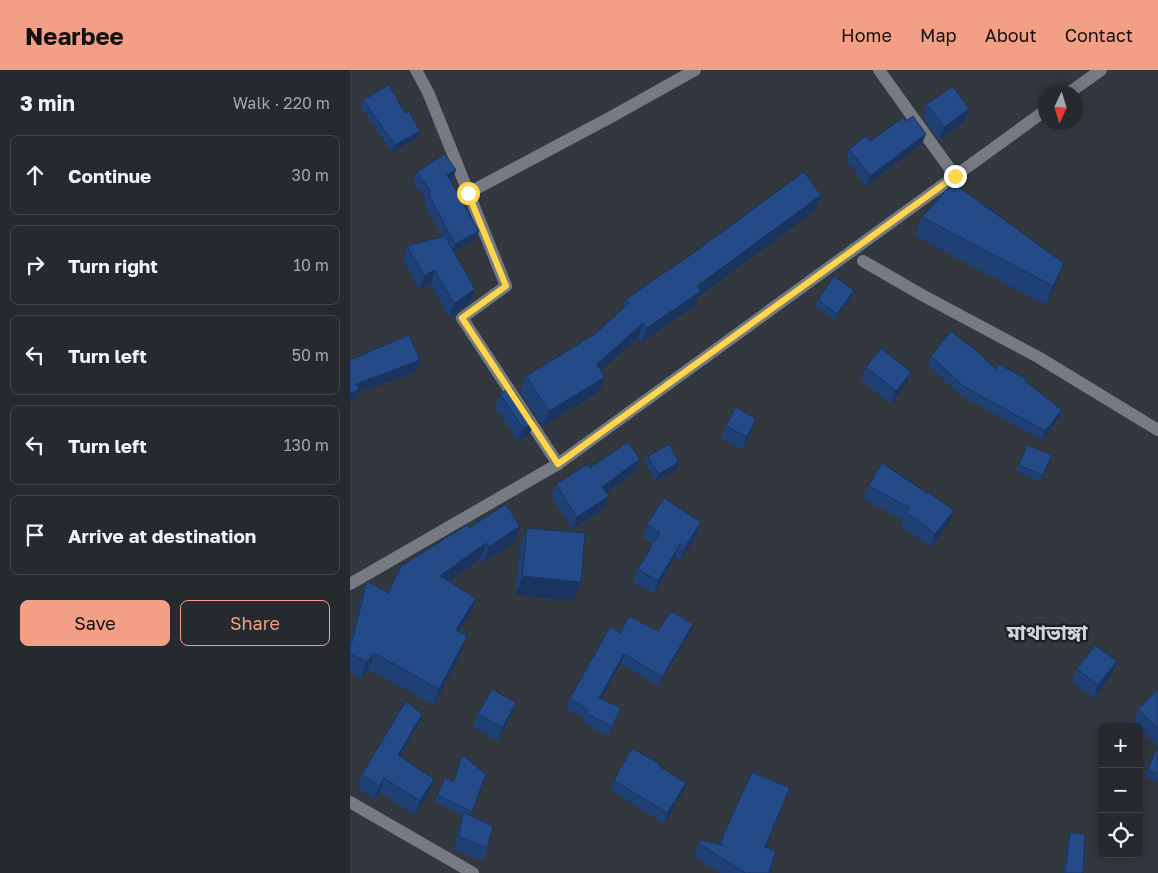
<!DOCTYPE html>
<meta charset="utf-8">
<style>
body{margin:0;font-family:"Golos Text","Noto Sans Bengali",sans-serif;background:#2e3136;color:#f1f3f6}
.controls{position:absolute;right:15px;bottom:15px;display:grid;overflow:hidden;border-radius:8px;box-shadow:0 2px 12px #0003}
.controls button{width:45px;height:45px;display:grid;place-items:center;padding:0;border:0;border-bottom:1px solid #42454a;background:#26292e;color:#f1f3f6;font:25px sans-serif}
.compass{position:absolute;left:688px;top:15px;width:45px;height:45px;border-radius:50%;background:#26292e;box-shadow:0 2px 12px #0003;rotate:184deg}
.stop{position:absolute;width:15px;height:15px;margin:-11px;border:4px solid #ffd54a;border-radius:50%;background:#fff}
.stop.end{background:#ffd54a;border-color:#fff;box-shadow:0 1px 5px #0008}
.list{margin:0;padding:0;list-style:none}
h2{display:flex;justify-content:space-between;align-items:center;height:65px;margin:0;padding:0 20px;font-size:21px}
h2 small{font-size:16px;font-weight:400;color:#a4a6aa}
.list li{display:grid;grid-template-columns:32px 1fr auto;gap:15px;align-items:center;box-sizing:border-box;height:80px;margin:0 10px 10px;padding:0 10px;border:1px solid #42454a;border-radius:8px}
.list b{display:block;font-size:19px;white-space:nowrap}
.list em{font-size:16px;font-style:normal;color:#a4a6aa}
.actions{display:flex;gap:10px;padding:15px 20px}
.actions a{flex:1;padding:11px 0;border:1px solid #f39f85;border-radius:8px;text-align:center;font-size:18px;color:#f39f85}
.actions .main{background:#f39f85;color:#111}
.icon{flex:none;width:28px;height:28px;fill:none;stroke:currentColor;stroke-width:2;stroke-linecap:round;stroke-linejoin:round}
.map{position:relative;flex:none;width:808px;height:803px;overflow:hidden}
header{display:flex;align-items:center;gap:30px;box-sizing:border-box;height:70px;padding:0 25px;background:#f39f85;color:#111}
header strong{font-size:24px}
nav{display:flex;gap:28px;margin-inline-start:auto;font-size:18px}
main{display:flex}
aside{flex:1;background:#26292e}
.map>svg:first-child{display:block}
.lines{fill:none;stroke-linecap:round;stroke-linejoin:round}
.street{stroke:#767a82;stroke-width:12}
.wall{fill:#1f4075}
.shaded-wall{fill:#19345f}
.building{fill:#244b88;stroke:#19345f}
.route{stroke:#ffd54a;stroke-width:6}
.labels{text-anchor:middle;dominant-baseline:central;stroke-width:4.5;stroke-linejoin:round;paint-order:stroke}
.district-label{font-size:21px;font-weight:bold;fill:#d2d5d9;stroke:#1d1f21}
</style>
<header>
<strong>Nearbee</strong>
<nav><a>Home</a><a>Map</a><a>About</a><a>Contact</a></nav>
</header>
<main>
<aside>
<h2>3 min<small>Walk · 220 m</small></h2>
<ul class="list">
<li><svg class="icon" aria-label="ahead" viewBox="0 0 24 24"><path d="M12 20V5M6 11l6-6 6 6"/></svg><div><b>Continue</b></div><em>30 m</em></li>
<li><svg class="icon" aria-label="right" viewBox="0 0 24 24"><path d="M7 20v-9h11M14 6l5 5-5 5"/></svg><div><b>Turn right</b></div><em>10 m</em></li>
<li><svg class="icon" aria-label="left" viewBox="0 0 24 24"><path d="M17 20v-9H6M10 6l-5 5 5 5"/></svg><div><b>Turn left</b></div><em>50 m</em></li>
<li><svg class="icon" aria-label="left" viewBox="0 0 24 24"><path d="M17 20v-9H6M10 6l-5 5 5 5"/></svg><div><b>Turn left</b></div><em>130 m</em></li>
<li><svg class="icon" aria-label="arrive" viewBox="0 0 24 24"><path d="M6 21V4h12l-3 4 3 4H6"/></svg><div><b>Arrive at destination</b></div></li>
</ul>
<div class="actions"><a class="main">Save</a><a>Share</a></div>
</aside>
<div class="map">
<svg width="808" height="803" viewBox="0 0 808 803">
<rect width="100%" height="100%" fill="#33373e"/>
<g class="lines">
<!-- street -->
<g class="street">
<path d="M66 0 78 22 156 216 112 248 208 394"/>
<path d="M529 0 605 106"/>
<path d="M720 22 751 0"/>
<path d="M118 123 261 47 345 0"/>
<path d="M513 191 572 225 688 287 808 360"/>
<path d="M0 514 208 394 696 40"/>
<path d="M0 732 123 803"/>
</g>
</g>
<!-- wall -->
<g class="wall">
<path d="M13 30 67 68 42 82 11 37Z"/>
<path d="M577 34 619 39 614 52 589 70 573 47Z"/>
<path d="M520 71 572 74 516 116 496 89 499 79Z"/>
<path d="M67 102 102 109 100 110 125 170 104 182 120 232 99 247 81 214 69 220 53 189 57 176 93 167 74 133 76 129 63 112Z"/>
<path d="M471 125 466 140 349 226 345 236 291 273 288 268 251 301 255 307 249 322 193 356 170 322 176 306 245 264 273 239 276 229 331 192Z"/>
<path d="M572 147 714 193 707 212 696 235 565 166Z"/>
<path d="M502 227 484 250 465 236 468 230Z"/>
<path d="M581 286 646 299 675 311 708 349 692 370 610 325 578 295Z"/>
<path d="M516 297 556 315 541 334 511 310Z"/>
<path d="M150 324 184 352 179 365 168 371 145 337Z"/>
<path d="M406 349 401 362 392 380 371 369 376 356Z"/>
<path d="M298 386 329 392 327 399 306 411 295 393Z"/>
<path d="M290 389 286 401 256 423 259 426 254 439 222 459 201 426 206 414 240 398Z"/>
<path d="M699 392 690 412 666 401 669 395Z"/>
<path d="M519 416 599 453 581 477 551 456 553 450 514 429Z"/>
<path d="M351 452 347 465 330 490 325 487 304 524 283 512 288 499 303 474 293 467 297 454Z"/>
<path d="M119 458 165 472 133 493 130 489 99 511 120 544 109 562 117 566 111 582 84 635 18 599 11 608 0 603V569L1 570 11 527 17 511 38 523Z"/>
<path d="M177 458 224 531 165 525 170 477Z"/>
<path d="M308 561 340 563 308 616 271 594 251 628 267 647 258 666 233 652 234 649 216 638 220 628 270 563Z"/>
<path d="M767 591 762 604 744 628 722 612 727 599Z"/>
<path d="M808 619V676L789 659V657H787L783 653 788 639Z"/>
<path d="M166 633 161 646 148 671 123 657 128 644Z"/>
<path d="M67 657 50 687 84 709 79 723 65 745 30 722 24 730 8 717 12 704Z"/>
<path d="M807 677H808V712L795 707Z"/>
<path d="M112 685 136 704 120 746 137 778 132 791 104 780 109 756 112 745 85 732 87 725 104 712Z"/>
<path d="M309 696 336 713 332 724 314 754 261 720 264 710Z"/>
<path d="M402 702 435 731 415 777 419 803H370L344 786 350 770 369 775Z"/>
<path d="M720 763 733 803H713L718 770Z"/>
</g>
<!-- shaded-wall -->
<g class="shaded-wall">
<path d="M619 39 614 52 589 70 594 57Z"/>
<path d="M70 61 67 68 42 82 45 75Z"/>
<path d="M576 64 572 74 516 116 520 106Z"/>
<path d="M106 100 102 109 94 115 97 105Z"/>
<path d="M471 125 466 140 349 226 345 236 291 273 297 258 347 216Z"/>
<path d="M129 161 125 170 101 183 105 174Z"/>
<path d="M714 193 707 212 696 235 703 216Z"/>
<path d="M85 200 81 214 69 220 74 206Z"/>
<path d="M125 219 120 232 99 247 104 234Z"/>
<path d="M504 220 502 227 484 250 487 244Z"/>
<path d="M293 253 288 268 241 309 247 294Z"/>
<path d="M70 290 66 302 7 323 5 330 0 333V324L6 314Z"/>
<path d="M561 302 556 315 541 334 546 321Z"/>
<path d="M255 307 249 322 193 356 199 341Z"/>
<path d="M712 340 708 349 692 370 695 361Z"/>
<path d="M406 349 401 362 392 380 397 367Z"/>
<path d="M184 352 179 365 168 371 173 358Z"/>
<path d="M290 389 286 401 248 429 252 417Z"/>
<path d="M329 392 327 399 306 411 308 404Z"/>
<path d="M259 426 254 439 222 459 227 447Z"/>
<path d="M604 440 599 453 581 477 585 464Z"/>
<path d="M351 452 347 465 330 490 335 477Z"/>
<path d="M170 456 165 472 133 493 139 477Z"/>
<path d="M136 473 130 489 84 522 90 506Z"/>
<path d="M330 474 325 487 304 524 308 511Z"/>
<path d="M172 506 231 512 224 531 165 525Z"/>
<path d="M126 528 120 544 100 576 106 560Z"/>
<path d="M343 554 340 563 308 616 312 607Z"/>
<path d="M117 566 111 582 84 635 89 619Z"/>
<path d="M24 583 18 599 11 608 17 592Z"/>
<path d="M274 584 271 594 246 637 249 628Z"/>
<path d="M767 591 762 604 744 628 748 615Z"/>
<path d="M166 633 161 646 148 671 152 658Z"/>
<path d="M72 644 67 657 43 698 48 685Z"/>
<path d="M34 708 30 722 24 730 29 717Z"/>
<path d="M84 709 79 723 65 745 70 731Z"/>
<path d="M336 713 332 724 314 754 317 743Z"/>
<path d="M440 718 435 731 410 790 415 777Z"/>
</g>
<!-- building -->
<g class="building">
<path d="M39 15 55 43 59 41 70 61 45 75 13 30Z"/>
<path d="M603 16 619 39 594 57 577 34Z"/>
<path d="M563 46 576 64 520 106 499 79 516 66 520 71 553 48 556 51Z"/>
<path d="M95 84 106 100 97 105 129 161 105 174 78 123 81 122 67 102Z"/>
<path d="M454 102 471 125 347 216 351 221 297 258 293 253 247 294 255 307 199 341 176 306 245 264 279 233 276 229 330 192H331Z"/>
<path d="M603 113 714 193 703 216 572 147Z"/>
<path d="M95 166 125 219 104 234 85 200 74 206 57 176Z"/>
<path d="M484 206 504 220 487 244 468 230Z"/>
<path d="M601 261 618 275 619 274 646 299 649 294 676 309 675 311 712 340 695 361 613 316 581 286Z"/>
<path d="M59 265 70 290 6 314 9 319 0 324V290Z"/>
<path d="M531 278 561 302 546 321 516 297Z"/>
<path d="M161 317 184 352 173 358 150 324Z"/>
<path d="M386 337 406 349 397 367 376 356Z"/>
<path d="M278 372 290 389 252 417 259 426 227 447 206 414 238 394 240 398Z"/>
<path d="M319 374 329 392 308 404 298 386Z"/>
<path d="M677 375 702 385 693 405 669 395Z"/>
<path d="M532 393 577 423 578 422 604 440 585 464 556 442 560 438 519 416Z"/>
<path d="M314 428 351 452 335 477 330 474 308 511 288 499 310 462 297 454Z"/>
<path d="M156 434 170 456 139 477 136 473 90 506 126 528 106 560 117 566 89 619 24 583 17 592 0 584V569L2 572 17 511 38 523 51 496 117 455 119 458Z"/>
<path d="M177 458 235 463 231 512 172 506Z"/>
<path d="M321 541 343 554 312 607 274 584 249 628 271 638 262 657 236 643 238 640 220 628 260 557 270 563 279 546 308 561Z"/>
<path d="M745 575 767 591 748 615 727 599Z"/>
<path d="M142 619 166 633 152 658 128 644Z"/>
<path d="M808 619V659L788 639Z"/>
<path d="M56 631 72 644 48 685 84 709 70 731 34 708 29 717 12 704Z"/>
<path d="M807 677H808V704L798 700Z"/>
<path d="M282 678 310 694 309 696 336 713 317 743 264 710Z"/>
<path d="M112 685 136 704 122 742 87 725 95 708 104 712Z"/>
<path d="M402 702 440 718 415 777 426 781 419 803H395L349 773 350 770 375 776 370 773Z"/>
<path d="M113 742 143 756 137 778 109 767Z"/>
<path d="M720 763 735 764 733 803H715Z"/>
</g>
<g class="lines">
<!-- route -->
<path class="route" d="M118 123 156 216 112 248 208 394 605 106"/>
</g>
<g class="labels">
<!-- district labels -->
<g class="district-label">
<text x="697" y="562">মাথাভাঙ্গা</text>
</g>
</g>
</svg>
<div class="controls">
<button>+</button>
<button>−</button>
<button><svg class="icon" aria-label="locate" viewBox="0 0 24 24"><circle cx="12" cy="12" r="6"/><path d="M12 2v4M12 18v4M2 12h4M18 12h4"/></svg></button>
</div>
<svg class="compass" viewBox="-18 -18 36 36"><path d="M0-13l5 13h-10z" fill="#e53935"/><path d="M0 13l5-13h-10z" fill="#a4a6aa"/></svg>
<div class="stop" style="left:118px;top:123px"></div>
<div class="stop end" style="left:605px;top:106px"></div>
</div>
</main>
